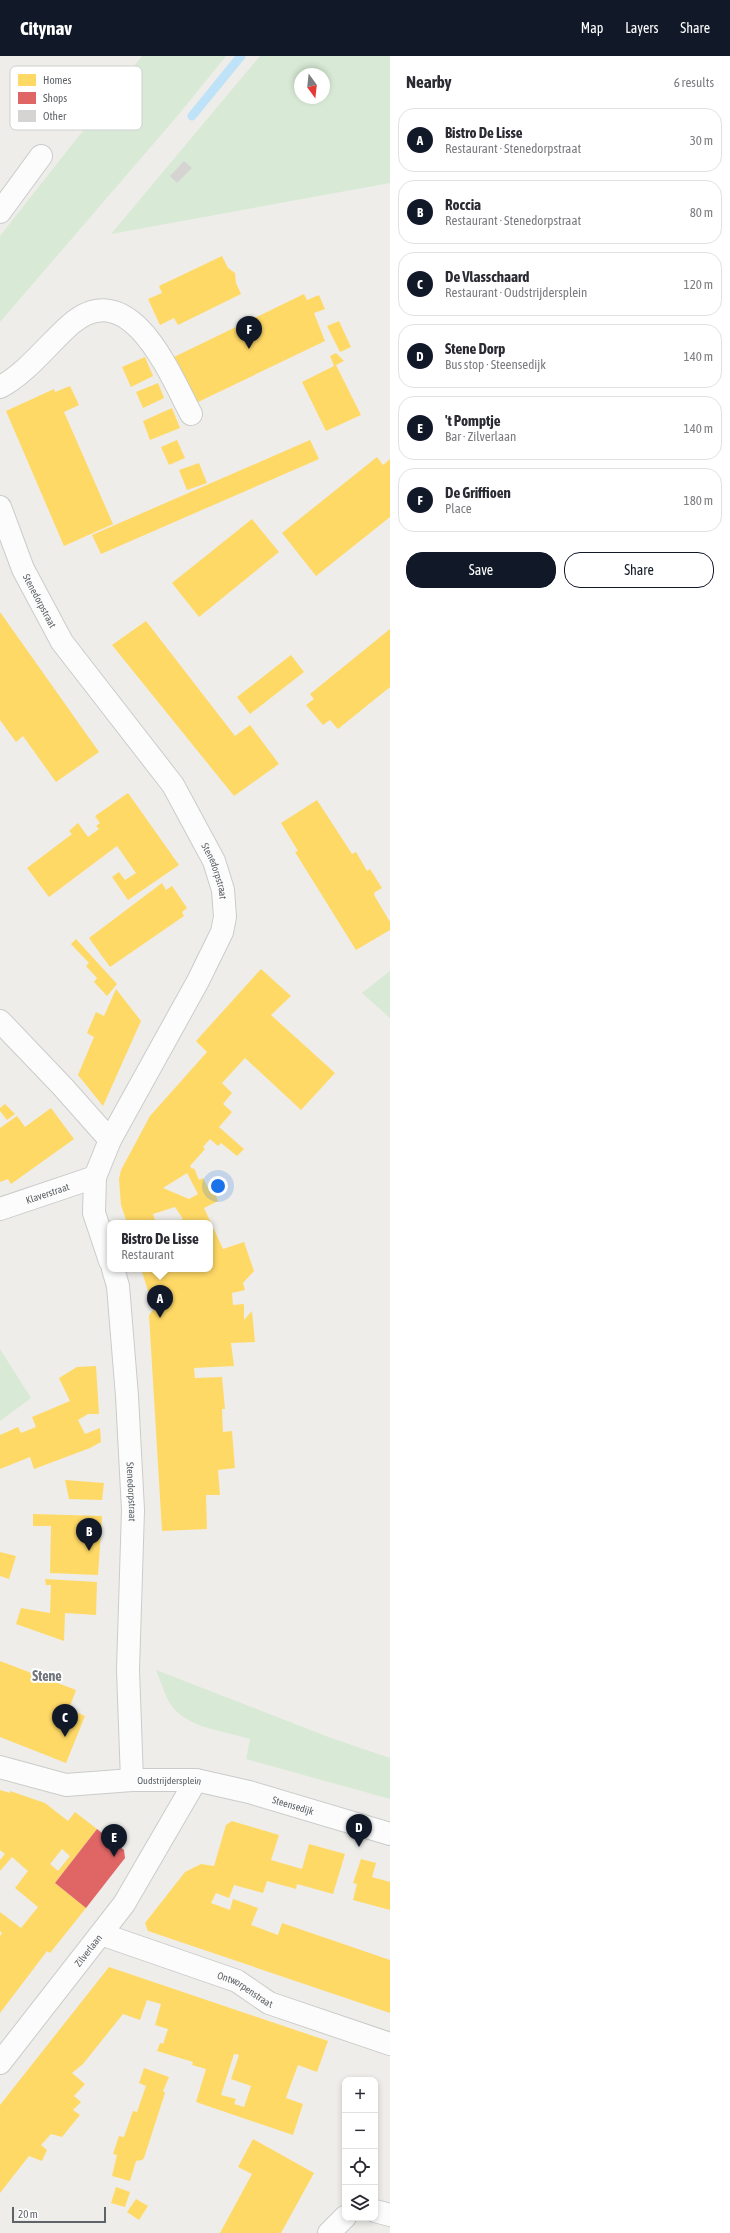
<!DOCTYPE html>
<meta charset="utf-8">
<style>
body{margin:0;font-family:"Asap Condensed",sans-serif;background:#f7f7f7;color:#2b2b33}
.controls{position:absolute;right:12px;bottom:12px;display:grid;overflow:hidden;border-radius:8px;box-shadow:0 2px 6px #0003}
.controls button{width:36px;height:36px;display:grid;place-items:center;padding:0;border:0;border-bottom:1px solid #e1e1e2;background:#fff;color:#2b2b33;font:20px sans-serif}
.compass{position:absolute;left:294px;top:12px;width:36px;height:36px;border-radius:50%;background:#fff;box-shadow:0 2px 6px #0003;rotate:165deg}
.scale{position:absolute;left:12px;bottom:10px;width:94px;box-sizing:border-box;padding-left:4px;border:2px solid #5e6367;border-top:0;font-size:11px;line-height:14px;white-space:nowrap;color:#5e6367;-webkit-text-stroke:3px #fff;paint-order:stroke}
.you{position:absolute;left:218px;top:1130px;width:14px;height:14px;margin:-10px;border:3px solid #fff;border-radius:50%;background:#1a73e8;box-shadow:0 0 0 6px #1a73e833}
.badge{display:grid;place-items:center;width:26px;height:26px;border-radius:50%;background:#111827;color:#fff;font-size:13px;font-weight:700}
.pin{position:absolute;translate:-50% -33px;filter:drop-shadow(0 1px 2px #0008)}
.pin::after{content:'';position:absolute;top:21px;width:14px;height:12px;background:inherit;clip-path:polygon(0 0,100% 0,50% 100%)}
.popup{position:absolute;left:107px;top:1164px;width:106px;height:52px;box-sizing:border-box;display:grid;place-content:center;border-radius:8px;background:#fff;filter:drop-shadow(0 1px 3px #0005);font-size:13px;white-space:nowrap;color:#7c7c81}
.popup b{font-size:15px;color:#2b2b33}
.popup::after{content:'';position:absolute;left:50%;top:100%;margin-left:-8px;border:8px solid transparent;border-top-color:#fff}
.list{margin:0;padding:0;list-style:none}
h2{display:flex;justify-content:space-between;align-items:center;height:52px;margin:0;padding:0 16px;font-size:17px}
h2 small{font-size:13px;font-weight:400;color:#7c7c81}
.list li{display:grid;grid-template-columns:26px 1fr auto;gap:12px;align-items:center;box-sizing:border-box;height:64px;margin:0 8px 8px;padding:0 8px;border:1px solid #e1e1e2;border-radius:16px}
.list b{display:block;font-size:15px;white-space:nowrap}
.list p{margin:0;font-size:13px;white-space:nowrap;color:#7c7c81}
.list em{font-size:13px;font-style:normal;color:#7c7c81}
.actions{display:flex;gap:8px;padding:12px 16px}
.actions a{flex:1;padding:9px 0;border:1px solid #111827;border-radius:16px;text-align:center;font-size:14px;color:#111827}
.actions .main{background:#111827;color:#fff}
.icon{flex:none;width:22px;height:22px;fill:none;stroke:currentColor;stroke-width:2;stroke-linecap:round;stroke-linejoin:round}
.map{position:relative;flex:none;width:390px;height:2177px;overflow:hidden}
header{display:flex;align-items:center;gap:24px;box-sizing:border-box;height:56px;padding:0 20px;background:#111827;color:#fff}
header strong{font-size:19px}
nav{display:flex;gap:22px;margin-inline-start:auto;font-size:14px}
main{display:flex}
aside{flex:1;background:#fff}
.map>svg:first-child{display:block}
.green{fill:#d8ead5;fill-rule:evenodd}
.homes{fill:#ffd966;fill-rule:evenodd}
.shops{fill:#e06666}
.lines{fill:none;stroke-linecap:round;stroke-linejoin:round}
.stream{stroke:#bee2f8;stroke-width:9}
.building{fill:#d5d4d2}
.minor-casing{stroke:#cacccb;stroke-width:24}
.minor{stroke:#fcfcfc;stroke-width:22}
.labels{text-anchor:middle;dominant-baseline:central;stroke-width:4;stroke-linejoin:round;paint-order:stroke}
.street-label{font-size:10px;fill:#5e6367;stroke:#fff}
.district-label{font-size:14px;font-weight:bold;fill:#6f7579;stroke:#fff}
.key{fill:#fff;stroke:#cfd0d1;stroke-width:1}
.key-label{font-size:11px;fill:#5e6367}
</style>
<header>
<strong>Citynav</strong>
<nav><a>Map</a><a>Layers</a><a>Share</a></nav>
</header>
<main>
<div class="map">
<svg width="390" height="2177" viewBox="0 0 390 2177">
<rect width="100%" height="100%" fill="#eeede9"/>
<!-- green -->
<g class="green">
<path d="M142 0H226L179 58 0 266V180Z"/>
<path d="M260 0H390V127L111 178ZM300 18H324V42H300Z"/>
<path d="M390 915V962L362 937Z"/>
<path d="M0 1293 31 1342 0 1365Z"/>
<path d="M156 1614 331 1682 390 1702V1743L246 1703 250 1683C227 1676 196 1673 177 1656 166 1646 162 1628 156 1614Z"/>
</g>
<!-- homes -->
<g class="homes">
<path d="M222 200 228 212 235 217 236 227 241 238 178 269 174 262 160 269 148 243 162 237 159 230Z"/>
<path d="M304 238 307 244 319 239 325 253 314 257 325 285 196 347 174 301Z"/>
<path d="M339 265 351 291 340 296 327 270Z"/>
<path d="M336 297 344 305 336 309 361 359 326 375 302 326 334 310 330 300Z"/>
<path d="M145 301 153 320 131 331 122 311Z"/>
<path d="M158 327 164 342 143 352 136 336Z"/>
<path d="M70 330 79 349 64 356 113 468 64 490 6 355 54 333 55 336Z"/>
<path d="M172 352 180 372 150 384 143 365Z"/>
<path d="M177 384 185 402 169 409 161 391Z"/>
<path d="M310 384 319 403 101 498 92 479Z"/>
<path d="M377 401 383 409 390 403V461L316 520 282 477Z"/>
<path d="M199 407 207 427 187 434 179 414Z"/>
<path d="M252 463 279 496 199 561 172 527Z"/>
<path d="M0 556 99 696 56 726 23 680 16 686 0 664Z"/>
<path d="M146 565 235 680 250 669 279 708 234 740 112 589Z"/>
<path d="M390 573V631L338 673 330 664 323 669 306 649 314 643 310 638Z"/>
<path d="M291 599 304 616 250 658 237 641Z"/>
<path d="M128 737 179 809 128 844 112 821 119 816 125 824 136 817 117 790 49 841 27 812 72 778 69 775 78 767 88 781 99 773 96 770 100 767 95 760Z"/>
<path d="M317 744 352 798 356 796 367 815 370 813 382 832 375 836 374 839 390 866V874L356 894 295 796 298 795 281 767Z"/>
<path d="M162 827 166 834 172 830 187 852 182 856 184 860 110 911 89 882Z"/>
<path d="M76 883 117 928 107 940 94 926 97 922 86 910 89 907 71 888Z"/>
<path d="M261 913 291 940 271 959 335 1017 301 1054 245 1002 222 1027 232 1037 223 1048 232 1056 219 1071 244 1093 237 1100 221 1087 218 1090 210 1083 203 1091 205 1093 190 1110 192 1113 194 1112 199 1124 203 1122 209 1134 212 1130 218 1145 204 1152 223 1193 244 1186 254 1215 243 1227 245 1234 232 1237 233 1249 244 1248V1264L252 1255 255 1286 231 1287 234 1310 194 1312 195 1322 222 1321 225 1353H222L223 1376 232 1375 235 1412 218 1414 220 1439H206L207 1473 162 1475 149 1259 154 1253 141 1213H210V1167H173L183 1163 175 1151 153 1158 156 1167H127L121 1149 119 1123 121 1114 150 1060 207 996 196 985ZM187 1117 198 1138 189 1143 163 1132Z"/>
<path d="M116 933 141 965 103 1050 78 1019 94 981 87 977 96 956 104 960Z"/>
<path d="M5 1048 15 1058 7 1064 0 1055V1052Z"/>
<path d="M51 1052 74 1083 11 1128 8 1123 0 1126V1072L17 1060 25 1071Z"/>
<path d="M96 1310 99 1358H88L78 1364 85 1378 100 1372 101 1386 90 1392 34 1413 30 1401 0 1413V1379L18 1371 21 1377 36 1371 32 1361 70 1345 59 1322 77 1311Z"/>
<path d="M65 1424 104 1427 102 1444 69 1443Z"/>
<path d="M33 1458 102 1460 98 1519 50 1517 51 1470H33Z"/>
<path d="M0 1496 16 1500 9 1523 0 1520Z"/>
<path d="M45 1523 97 1526 96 1559 65 1557 64 1585 16 1568 21 1552 50 1557 51 1529H46Z"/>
<path d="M0 1605 76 1634 69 1653 85 1660 66 1707 0 1681Z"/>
<path d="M0 1734 10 1737V1735L45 1747 68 1765 75 1756 97 1773 55 1827 86 1852 50 1897 47 1895 0 1957V1880L2 1877 0 1875V1856L21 1872 38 1851 15 1832 28 1815 12 1801 0 1815V1804L5 1798 0 1794ZM62 1793 70 1800 58 1815 50 1808Z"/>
<path d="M232 1765 279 1779 271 1804 302 1813 309 1788 345 1798 333 1838 297 1828 296 1833 267 1825 263 1837 234 1829 229 1842 216 1837 211 1847 230 1854 233 1843 258 1852 251 1869 278 1879 282 1867 390 1904V1957L148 1875 145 1867 185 1816 201 1808 214 1810 226 1769Z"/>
<path d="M361 1803 376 1807 372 1821 390 1826V1854L353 1844 357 1828 353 1827Z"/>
<path d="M109 1911 328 1985 317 2016 298 2009 292 2025 286 2042 303 2048 293 2079 196 2046 206 2013 192 2009 193 2006 157 1995 160 1987 163 1988 168 1973 155 1969 161 1948 147 1944 140 1964 123 1958 83 2008 72 2017 85 2028 74 2040 81 2046 73 2054 80 2059 62 2081 51 2078 41 2089 47 2094 42 2105 29 2100 0 2137V2049ZM234 1998 239 1999 231 2023 251 2030 244 2051 234 2048 236 2043 221 2039Z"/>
<path d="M144 2012 169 2021 163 2035 165 2037 144 2102 142 2104 136 2105 130 2125 112 2120 117 2099 113 2098 119 2080 124 2081 133 2055 137 2056 146 2030 139 2027Z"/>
<path d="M253 2083 314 2117 281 2177H220L252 2118 238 2111Z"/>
<path d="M116 2131 130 2136 125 2151 111 2147Z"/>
<path d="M136 2143 148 2150 139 2164 127 2156Z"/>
</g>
<!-- shops -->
<path class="shops" d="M97 1773 124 1794 125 1802 86 1852 55 1827Z"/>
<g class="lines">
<!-- stream -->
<path class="stream" d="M192 60 241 0"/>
</g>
<!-- building -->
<path class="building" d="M184 105 192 112 177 127 170 120Z"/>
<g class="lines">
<defs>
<g id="minor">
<path d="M0 156 41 100"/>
<path d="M0 331C26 318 49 287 71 268 130 218 170 318 191 358"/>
<path id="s1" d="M0 451 23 513 62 586 173 729 214 805 223 834 225 861 222 876 198 925 110 1084 95 1121 94 1157 110 1205"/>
<path d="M0 965 63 1031 110 1084"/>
<path id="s2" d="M0 1153 95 1121"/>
<path id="s3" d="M113 1213 118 1230 127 1340 133 1454 128 1614 132 1724"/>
<path id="s4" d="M0 1711 66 1729 132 1724H196L249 1736 390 1778"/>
<path id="s5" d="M101 1878 237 1925 269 1947 390 1988"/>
<path id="s6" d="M0 2007 124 1848 196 1724"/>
<path d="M375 2155 390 2159"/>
<path d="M329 2177 345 2161"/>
</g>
</defs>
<!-- minor casing -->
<use href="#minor" class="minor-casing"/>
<!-- minor -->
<use href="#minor" class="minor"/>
</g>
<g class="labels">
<!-- street labels -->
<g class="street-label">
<text stroke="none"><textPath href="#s1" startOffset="102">Stenedorpstraat</textPath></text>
<text stroke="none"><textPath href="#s1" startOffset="426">Stenedorpstraat</textPath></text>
<text stroke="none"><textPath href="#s2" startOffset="50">Klaverstraat</textPath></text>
<text stroke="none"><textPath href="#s3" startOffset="224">Stenedorpstraat</textPath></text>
<text stroke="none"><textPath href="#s4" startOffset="172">Oudstrijdersplein</textPath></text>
<text stroke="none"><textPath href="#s4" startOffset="299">Steensedijk</textPath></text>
<text stroke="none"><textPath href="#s6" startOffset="143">Zilverlaan</textPath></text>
<text stroke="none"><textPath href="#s5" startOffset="155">Ontworpenstraat</textPath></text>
</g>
<!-- district labels -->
<g class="district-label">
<text x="47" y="1620">Stene</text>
</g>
</g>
<!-- legend -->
<rect x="10" y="10" width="132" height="64" rx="6" class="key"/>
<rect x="18" y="18" width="18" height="12" fill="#ffd966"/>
<rect x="18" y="36" width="18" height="12" fill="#e06666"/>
<rect x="18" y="54" width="18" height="12" fill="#d5d4d2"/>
<g class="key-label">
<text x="43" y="28">Homes</text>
<text x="43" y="46">Shops</text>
<text x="43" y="64">Other</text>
</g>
</svg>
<div class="controls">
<button>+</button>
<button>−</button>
<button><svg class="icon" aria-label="locate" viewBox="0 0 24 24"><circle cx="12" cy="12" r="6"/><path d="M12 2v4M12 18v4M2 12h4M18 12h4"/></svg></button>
<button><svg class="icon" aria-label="layers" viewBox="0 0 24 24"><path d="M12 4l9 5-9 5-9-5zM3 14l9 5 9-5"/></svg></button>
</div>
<svg class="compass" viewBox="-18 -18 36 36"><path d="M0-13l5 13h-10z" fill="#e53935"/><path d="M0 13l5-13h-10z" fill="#7c7c81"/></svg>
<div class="scale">20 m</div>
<div class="you"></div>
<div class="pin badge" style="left:160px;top:1262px">A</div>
<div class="popup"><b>Bistro De Lisse</b>Restaurant</div>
<div class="pin badge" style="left:89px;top:1495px">B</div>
<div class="pin badge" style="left:65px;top:1681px">C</div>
<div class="pin badge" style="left:359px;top:1791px">D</div>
<div class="pin badge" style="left:114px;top:1801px">E</div>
<div class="pin badge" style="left:249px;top:293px">F</div>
</div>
<aside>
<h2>Nearby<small>6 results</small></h2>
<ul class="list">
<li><span class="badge">A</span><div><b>Bistro De Lisse</b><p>Restaurant · Stenedorpstraat</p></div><em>30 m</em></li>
<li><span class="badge">B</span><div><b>Roccia</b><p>Restaurant · Stenedorpstraat</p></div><em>80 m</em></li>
<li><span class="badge">C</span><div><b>De Vlasschaard</b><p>Restaurant · Oudstrijdersplein</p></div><em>120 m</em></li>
<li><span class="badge">D</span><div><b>Stene Dorp</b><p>Bus stop · Steensedijk</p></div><em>140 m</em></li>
<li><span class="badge">E</span><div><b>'t Pomptje</b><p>Bar · Zilverlaan</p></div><em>140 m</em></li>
<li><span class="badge">F</span><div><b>De Griffioen</b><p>Place</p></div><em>180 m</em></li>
</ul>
<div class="actions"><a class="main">Save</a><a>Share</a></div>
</aside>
</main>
